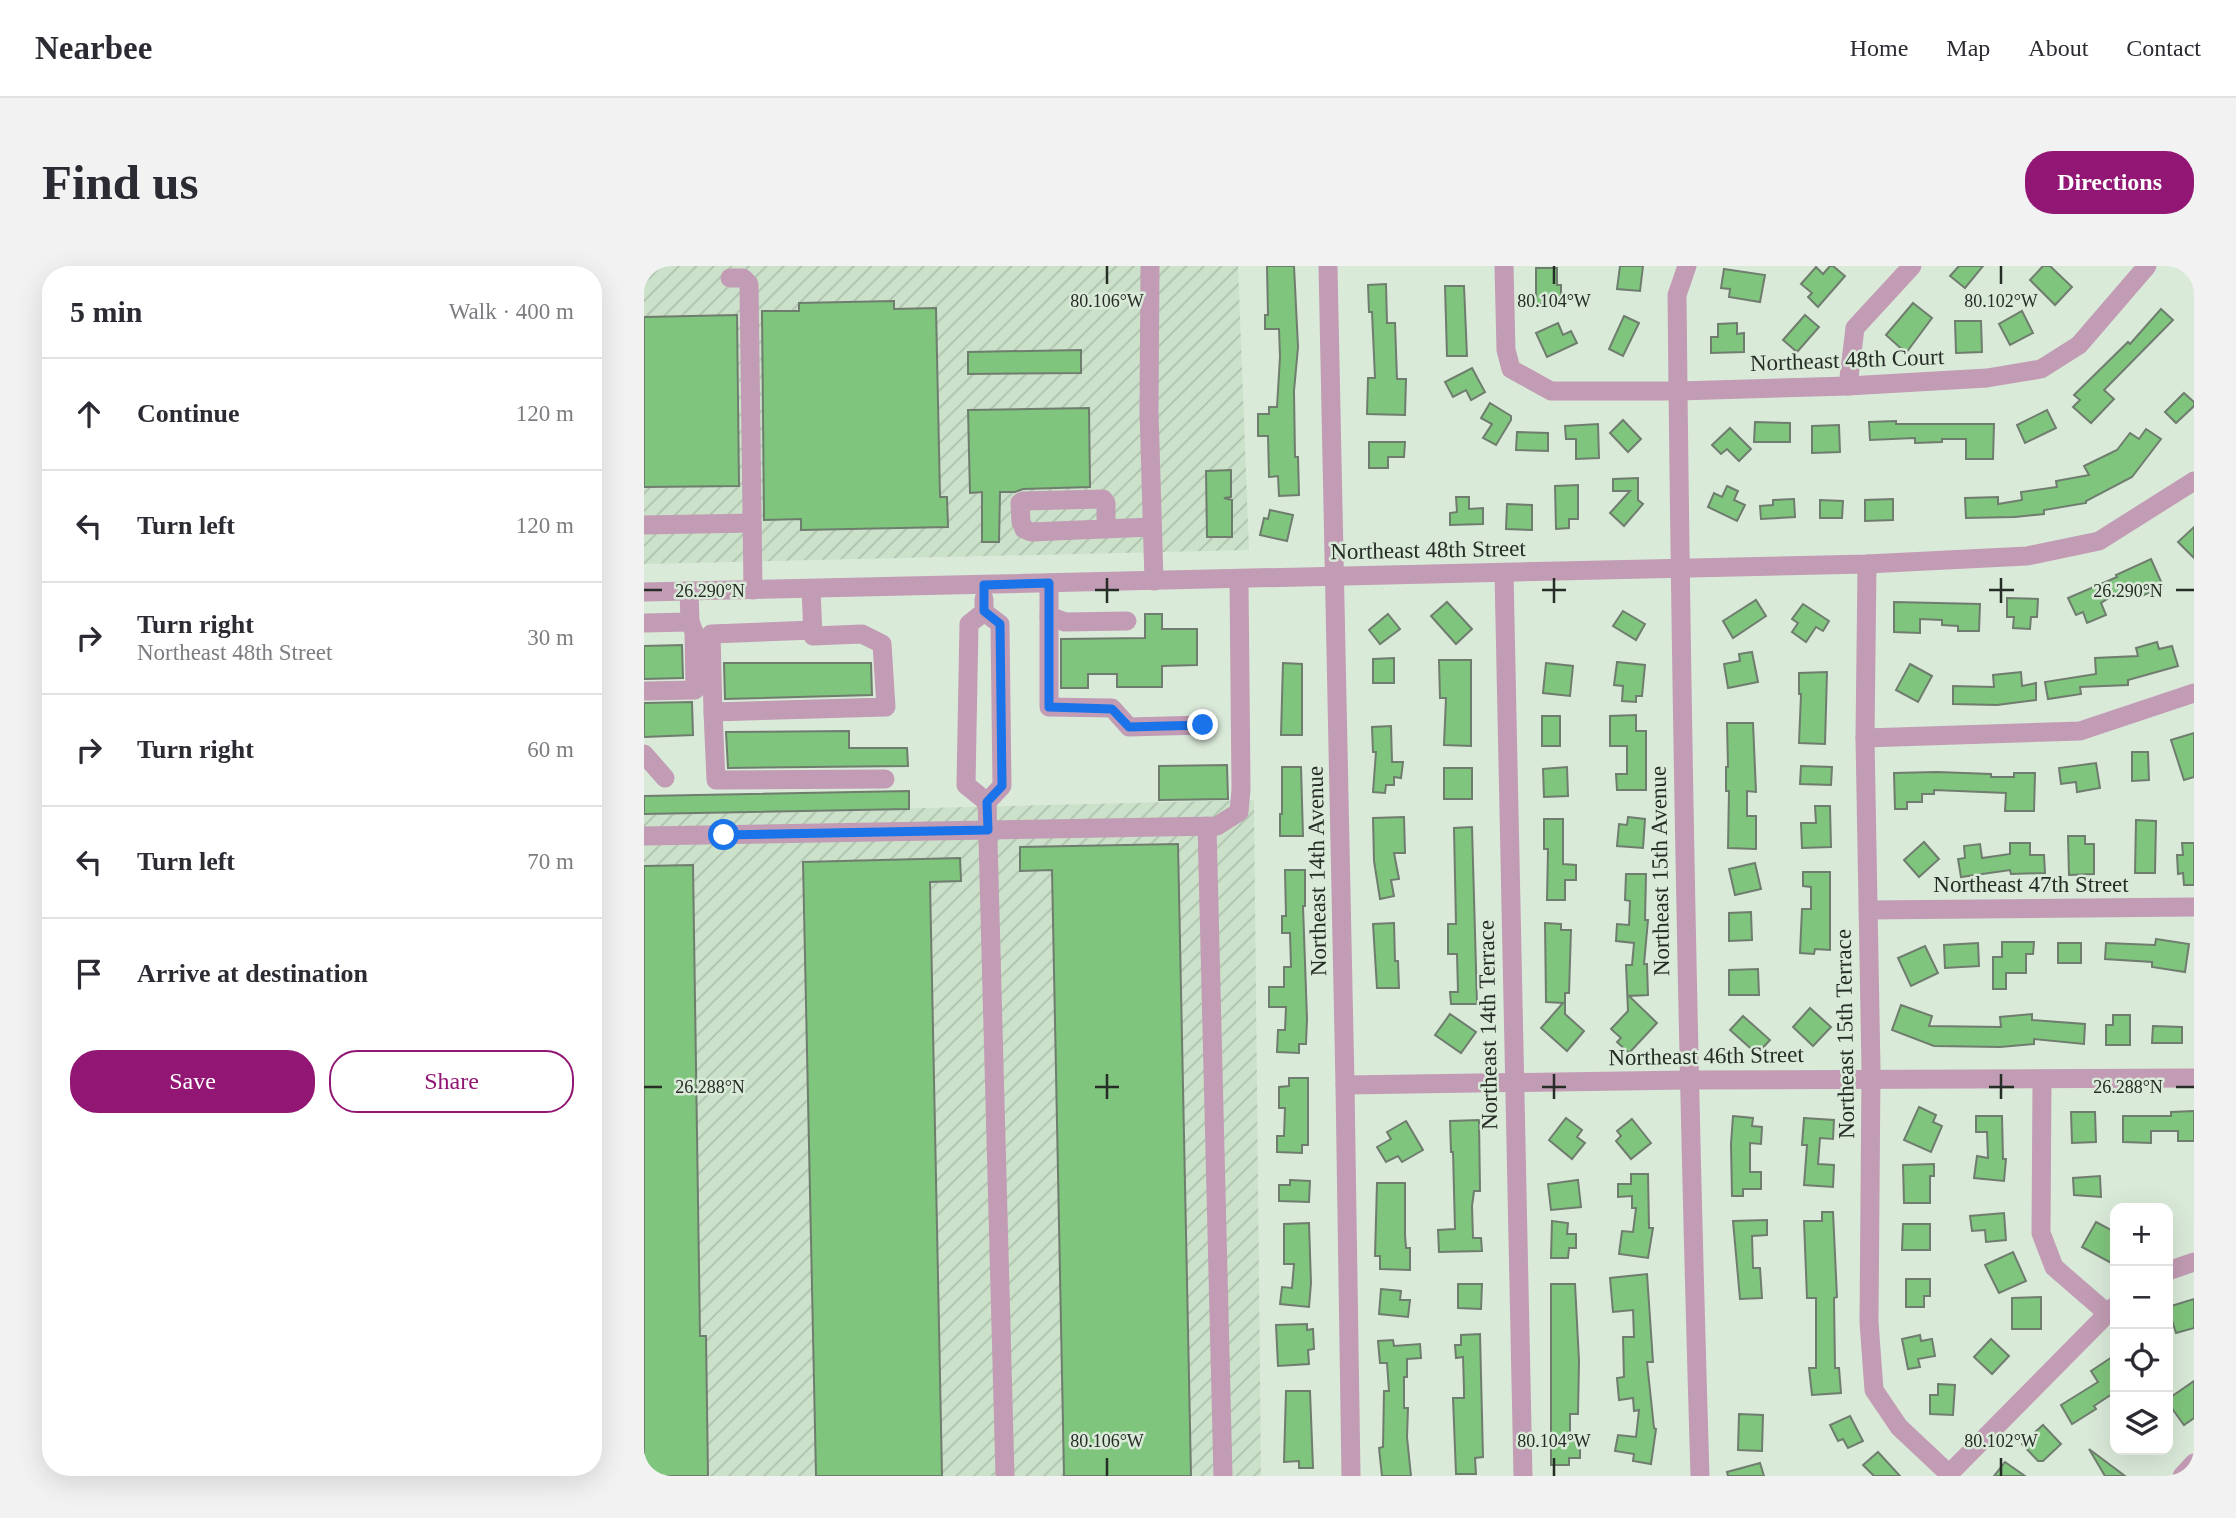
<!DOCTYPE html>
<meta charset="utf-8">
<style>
body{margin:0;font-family:Georgia,serif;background:#f2f2f3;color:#2b2b33}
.controls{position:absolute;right:21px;bottom:21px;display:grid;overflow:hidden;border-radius:14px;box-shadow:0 7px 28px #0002}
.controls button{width:63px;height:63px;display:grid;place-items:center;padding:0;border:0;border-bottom:2px solid #e1e1e2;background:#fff;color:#2b2b33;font:35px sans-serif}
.stop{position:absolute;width:21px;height:21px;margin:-16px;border:5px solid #1a73e8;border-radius:50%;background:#fff}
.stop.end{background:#1a73e8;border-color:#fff;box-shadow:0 2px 7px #0008}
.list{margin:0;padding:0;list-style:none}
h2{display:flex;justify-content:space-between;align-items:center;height:91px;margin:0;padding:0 28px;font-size:30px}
h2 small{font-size:23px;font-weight:400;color:#7c7c81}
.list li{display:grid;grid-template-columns:46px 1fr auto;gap:21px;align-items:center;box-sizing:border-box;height:112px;padding:0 28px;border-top:2px solid #e1e1e2}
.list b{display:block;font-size:26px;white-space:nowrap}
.list p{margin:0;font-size:23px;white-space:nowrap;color:#7c7c81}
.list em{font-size:23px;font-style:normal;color:#7c7c81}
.actions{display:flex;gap:14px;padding:21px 28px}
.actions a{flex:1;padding:16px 0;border:2px solid #921774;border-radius:28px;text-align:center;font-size:24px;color:#921774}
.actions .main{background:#921774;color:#fff}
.icon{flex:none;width:38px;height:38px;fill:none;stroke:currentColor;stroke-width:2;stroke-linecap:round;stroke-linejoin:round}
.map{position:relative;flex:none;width:1550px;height:1210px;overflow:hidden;border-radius:28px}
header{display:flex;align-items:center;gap:42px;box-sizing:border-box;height:98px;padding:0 35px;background:#fff;border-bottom:2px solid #e1e1e2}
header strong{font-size:33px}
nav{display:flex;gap:38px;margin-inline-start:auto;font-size:24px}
.intro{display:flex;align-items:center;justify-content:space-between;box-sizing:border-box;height:168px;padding:0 42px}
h1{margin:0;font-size:49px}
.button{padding:18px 32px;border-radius:28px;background:#921774;color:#fff;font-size:24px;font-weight:700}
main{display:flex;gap:42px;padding:0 42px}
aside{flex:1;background:#fff;border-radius:28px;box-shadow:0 7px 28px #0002}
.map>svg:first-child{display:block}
.industrial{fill:url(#industrial-furrows)}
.building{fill:#7fc57d;stroke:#6f7d6e;stroke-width:2}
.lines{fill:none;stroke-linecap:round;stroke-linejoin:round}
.minor{stroke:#c29cb4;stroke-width:19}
.route{stroke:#1a73e8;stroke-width:9}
.ticks{fill:none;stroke:#262c26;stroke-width:2.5}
.labels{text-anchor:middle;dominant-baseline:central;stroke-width:5;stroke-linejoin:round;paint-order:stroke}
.street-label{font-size:23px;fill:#262c26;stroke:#daead9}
.ticks-label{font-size:18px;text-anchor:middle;fill:#262c26;stroke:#daead9;stroke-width:5;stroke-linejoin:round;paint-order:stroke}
</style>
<header>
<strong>Nearbee</strong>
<nav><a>Home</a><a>Map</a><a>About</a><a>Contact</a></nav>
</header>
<div class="intro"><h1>Find us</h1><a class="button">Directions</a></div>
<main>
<aside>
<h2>5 min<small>Walk · 400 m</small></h2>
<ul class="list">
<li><svg class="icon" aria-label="ahead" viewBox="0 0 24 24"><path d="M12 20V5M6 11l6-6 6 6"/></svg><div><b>Continue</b></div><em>120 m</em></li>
<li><svg class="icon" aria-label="left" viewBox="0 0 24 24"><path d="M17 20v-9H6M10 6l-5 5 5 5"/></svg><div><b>Turn left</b></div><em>120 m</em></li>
<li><svg class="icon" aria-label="right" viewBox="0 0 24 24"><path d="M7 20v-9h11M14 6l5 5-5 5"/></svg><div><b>Turn right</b><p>Northeast 48th Street</p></div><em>30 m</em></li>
<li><svg class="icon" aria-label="right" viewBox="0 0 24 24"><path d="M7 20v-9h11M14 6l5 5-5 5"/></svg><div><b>Turn right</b></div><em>60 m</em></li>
<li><svg class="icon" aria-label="left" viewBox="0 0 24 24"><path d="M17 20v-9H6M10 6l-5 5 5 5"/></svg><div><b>Turn left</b></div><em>70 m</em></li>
<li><svg class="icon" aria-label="arrive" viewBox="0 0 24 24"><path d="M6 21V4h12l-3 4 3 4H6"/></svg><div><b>Arrive at destination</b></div></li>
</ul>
<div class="actions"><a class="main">Save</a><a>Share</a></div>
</aside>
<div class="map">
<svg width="1550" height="1210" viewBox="0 0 1550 1210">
<defs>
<pattern id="industrial-furrows" width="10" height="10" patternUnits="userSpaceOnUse" patternTransform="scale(1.75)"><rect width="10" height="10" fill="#cbe1ca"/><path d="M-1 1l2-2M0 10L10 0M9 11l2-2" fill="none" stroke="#aec1ad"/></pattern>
</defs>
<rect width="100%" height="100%" fill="#daead9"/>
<!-- industrial -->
<g class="industrial">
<path d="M0 0H594L605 284 0 298Z"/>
<path d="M610 534 617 1210H0V549Z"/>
</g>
<!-- building -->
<g class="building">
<path d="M623 0H650L654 81 650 125 651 191H654L655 229 635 230 634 210 625 211 624 170H614V148H625V141H633L636 91 635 63H621V49H624Z"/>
<path d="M976 0H999L996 25 973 23Z"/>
<path d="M1186 0H1189L1201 10 1174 41 1164 31 1168 27 1157 18 1172 1 1179 8Z"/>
<path d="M1315 0H1339L1321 22 1306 10Z"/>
<path d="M1399 0H1406L1428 21 1411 39 1386 14Z"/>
<path d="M892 2H913V19H917V38H892Z"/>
<path d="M1080 3 1121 9 1116 36 1085 31 1086 23 1077 22Z"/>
<path d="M742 18 743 57H751L753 113H762L761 149 723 148 724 112H731L728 46H725L724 19Z"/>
<path d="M801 20H820L823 90H803Z"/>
<path d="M250 35V43L292 42 296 231H303L304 261 157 264V253L120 254 118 45H155V37Z"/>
<path d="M1269 37 1288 52 1262 87 1242 69Z"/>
<path d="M1517 43 1529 54 1460 124 1470 133 1447 157 1429 141 1436 134 1430 129 1484 76 1486 78Z"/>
<path d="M1378 45 1389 67 1366 79 1355 58Z"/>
<path d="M93 49 95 220 0 221V51Z"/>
<path d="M1161 49 1175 61 1153 86 1139 74Z"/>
<path d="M980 50 995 57 979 90 965 83Z"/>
<path d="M1311 55H1337L1338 86 1312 87Z"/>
<path d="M914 57 919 69 927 65 933 77 903 91 892 67Z"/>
<path d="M1093 57V68L1100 67V86L1067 87V71H1074V58Z"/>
<path d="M437 84V107L324 108V86Z"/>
<path d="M828 102 841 126 827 134 822 124 809 131 801 116Z"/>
<path d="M1540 127 1550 136V140L1532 157 1521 146Z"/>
<path d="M846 137 867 150V154L852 179 839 172 848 158 837 152Z"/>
<path d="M445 142 446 221 379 223 371 226H356L355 276H338V226L326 227 324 144Z"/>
<path d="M1403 144 1412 162 1381 177 1373 159Z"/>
<path d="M979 154 997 173 984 186 966 167Z"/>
<path d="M1252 155V158H1350L1349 193H1322V173H1298V176L1271 177V172L1226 174 1225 156Z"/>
<path d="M1111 156 1146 157V176H1110Z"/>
<path d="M954 158 955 192 932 193V173H922L921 160Z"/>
<path d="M1195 159 1196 186 1168 187V160Z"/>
<path d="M1086 162 1107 183 1095 195 1083 183 1077 188 1068 179Z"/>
<path d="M1502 163 1517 173 1488 211 1442 235V237L1400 244V248L1371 251 1322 252 1321 232 1354 231V238L1378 234 1377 226 1413 221 1412 215 1445 209 1440 200 1473 184 1486 167 1495 173Z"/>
<path d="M873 166 904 167V185L872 184Z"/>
<path d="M725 176H761L760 191H744V202H725Z"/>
<path d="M587 204V231L580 232 588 234V271H563L562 205Z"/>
<path d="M994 212V234L999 238 980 260 966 247 986 225H969V213Z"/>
<path d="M934 219V253H925V262L912 263 911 220Z"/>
<path d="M1083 220 1094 225 1090 234 1101 239 1093 255 1064 241 1070 227 1078 231Z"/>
<path d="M812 231H825V243L839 242V258L806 259V247L813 246Z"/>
<path d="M1150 233 1151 251 1117 253 1116 240 1129 239V234Z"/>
<path d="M1249 233V254L1221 255V234Z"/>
<path d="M1176 234 1199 235 1198 252H1176Z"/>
<path d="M863 238 888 239V264L862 263Z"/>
<path d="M626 244 649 249 643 275 616 269 620 252 624 253Z"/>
<path d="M1550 261V292L1534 276Z"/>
<path d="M1507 293 1519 320 1498 330 1493 319 1465 332 1457 337 1462 349 1443 357 1439 346 1432 349 1424 332 1473 311 1472 309Z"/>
<path d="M1363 332 1394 333 1393 351H1387L1386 363 1369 362 1370 351H1363Z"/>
<path d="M1112 334 1122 350 1089 372 1079 355Z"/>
<path d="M803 336 828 363 812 378 787 350Z"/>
<path d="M1250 336 1336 338 1335 365H1314V360L1298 359V354L1276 353V367L1250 366Z"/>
<path d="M1159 338 1185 355 1179 365 1172 361 1162 376 1148 366 1154 357 1148 353Z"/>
<path d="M979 345 1001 358 992 374 969 360Z"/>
<path d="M501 348H518V363H553V399L518 400V421H473V408H444V422H417V373L501 372Z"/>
<path d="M744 348 756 363 736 378 725 364Z"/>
<path d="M1513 376 1515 383 1528 380 1534 400 1484 414V419L1436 421 1437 428 1404 433 1401 416 1452 408 1451 392 1494 390 1492 382Z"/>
<path d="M38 379 39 412 0 413V380Z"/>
<path d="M1108 386 1114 416 1084 422 1080 398 1096 395 1095 388Z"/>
<path d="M750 392V417H729V393Z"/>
<path d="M795 394H827V480L800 479 802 432H796Z"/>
<path d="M973 396 1001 399 998 430H992V436L978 435 979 420 970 419Z"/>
<path d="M80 397H227L228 429 81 433Z"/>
<path d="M639 397 658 398V469H637Z"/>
<path d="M902 397 929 400 926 430 899 427Z"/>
<path d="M1266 398 1288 410 1274 436 1252 424Z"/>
<path d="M1183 406 1181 478 1155 477 1157 428H1155V407Z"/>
<path d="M1377 406 1378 420 1392 417V434L1353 439 1309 438V420L1350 421 1349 409Z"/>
<path d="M48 436 49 469 0 471V437Z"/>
<path d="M992 449V465H1002V524H973L972 508H983V480H966V450Z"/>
<rect x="898" y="450" width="18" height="30"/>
<path d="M1083 457H1109L1112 526 1103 525V550H1112V583L1084 582 1085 525H1082V501H1084Z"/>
<path d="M747 460 748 496H759L757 512 750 511V519H742L741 527 729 526 732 486H729L728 461Z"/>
<path d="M205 465V482H263L264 500 84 502 82 466Z"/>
<path d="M1550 467V511L1540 514 1527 474Z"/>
<path d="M1488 486H1504L1505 514 1488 515Z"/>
<path d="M1452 497 1456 522 1433 526 1432 516 1417 518 1415 502Z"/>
<path d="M583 499 584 533 515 534V500Z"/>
<path d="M1157 500 1188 501 1187 519 1156 518Z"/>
<path d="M638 501H657L659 570H636V548H638Z"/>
<path d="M923 501 924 530 900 531 899 503Z"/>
<rect x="800" y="502" width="28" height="31"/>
<path d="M1293 506 1347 508V511H1370V507H1391L1390 545H1361L1362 527 1290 524V528H1278V536H1263V543H1251L1250 507Z"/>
<path d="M265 525V543L0 548V530Z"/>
<path d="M1171 540H1186L1187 581 1158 582 1157 557H1172Z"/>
<path d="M760 551 761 587H750L755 613 747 614 750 630 736 633 730 595 729 552Z"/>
<path d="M984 551 1001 553 999 582 973 580 975 558 983 559Z"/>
<path d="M900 553H919V598L932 599V614H921V634H903L904 583H900Z"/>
<path d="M1492 554 1512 555 1511 607H1491Z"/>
<path d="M828 561 833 738H807L806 726H814L813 688H804V658H812L810 562Z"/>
<path d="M1424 570H1441V578H1450V608L1425 609Z"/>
<path d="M1280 576 1295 593 1275 611 1260 594Z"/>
<path d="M1366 577H1386V589H1400L1401 607 1367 608 1366 604 1317 611 1314 593 1321 592 1320 580 1336 578 1338 592 1366 588Z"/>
<path d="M1538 577H1550V619H1540L1539 607 1534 608 1533 589H1539Z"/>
<path d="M534 578 547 1210H420L408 604 376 605V581Z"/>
<path d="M316 592 317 615 286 616 298 1210H172L159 596Z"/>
<path d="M1111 597 1117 623 1091 629 1085 603Z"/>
<path d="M49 599 56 1070H62L64 1210H0V600Z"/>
<path d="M641 604H661V640H659L663 753 662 778H655V787L633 786 634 764H641L642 741H625V721H640V701H647L646 667H638V650H642Z"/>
<path d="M1159 606H1186V684L1171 683 1170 688 1156 687 1158 643H1167V621L1159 620Z"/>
<path d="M982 608H1002L1001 654H1004L1000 698H1003L1004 729 985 730 1013 757 985 787 973 776 977 772 967 763 984 745 982 699H988L990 677 972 675 973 658 985 659 986 635 981 634Z"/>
<path d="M1107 646 1108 674 1085 675V647Z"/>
<path d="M750 657 751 695H754L755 722H733L729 658Z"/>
<path d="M901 657 917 658V664H927L925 727H921V748L940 765 923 785 897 762 919 737 902 736Z"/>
<path d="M1512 673 1545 678 1541 706 1508 701V696L1461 693 1462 677 1511 679Z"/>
<path d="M1358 676H1390L1389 688H1382V707H1362V723H1349V691H1358Z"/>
<path d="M1334 677 1335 700 1301 702 1300 679Z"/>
<rect x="1414" y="677" width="23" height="20"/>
<path d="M1281 680 1294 707 1267 720 1254 692Z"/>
<path d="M1114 703 1115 729H1085V704Z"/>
<path d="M1257 739 1288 750 1285 760 1357 761 1356 751 1388 748V754L1441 758 1440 778 1390 773V778L1356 781 1290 780 1248 764Z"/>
<path d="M1166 742 1187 761 1169 780 1149 761Z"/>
<path d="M806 748 832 766 817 787 791 769Z"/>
<path d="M1469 749H1486V779H1462V759H1469Z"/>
<path d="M1099 750 1126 774 1113 788 1086 764Z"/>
<path d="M1509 760 1538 761V777H1508Z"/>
<path d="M645 812H664V879H658V887L633 886V870H640L641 842H635V821L645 820Z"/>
<path d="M1275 841 1292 849 1289 856 1298 860 1287 886 1260 874Z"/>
<path d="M1550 845V875H1534V865H1507V877L1479 876V850H1527V846Z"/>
<path d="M1427 846H1451L1452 876 1428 877Z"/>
<path d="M1089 850 1109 852 1108 860 1118 861 1117 878 1106 877V906H1117V923H1099V930H1088L1087 878Z"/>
<path d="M1332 850H1358L1359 893H1362L1360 915 1330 912 1333 890 1344 892 1343 866H1332Z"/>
<path d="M922 852 938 864 933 871 941 877 928 893 905 874Z"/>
<path d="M1160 852 1190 854 1189 873 1176 872 1174 898 1190 899 1189 921 1160 919 1163 879H1158Z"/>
<path d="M988 853 1007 877 987 893 972 875 977 870 973 865Z"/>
<path d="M835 854 836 925H830L828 940 829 972H837L838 985 795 986 794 964 811 963 809 886H807L806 855Z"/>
<path d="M762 855 779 884 758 896 754 890 742 896 733 881 747 873 743 866Z"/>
<path d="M1290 898V910H1286V937H1260L1259 899Z"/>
<path d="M987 908H1004L1005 962H1009L1004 992 975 988 978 965 989 966 992 942H988V930L974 931V918H987Z"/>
<path d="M1456 910 1457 931 1430 929 1429 912Z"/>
<path d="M646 914 666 915 665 936 635 935V919H646Z"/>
<path d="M934 914 937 941 907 944 904 918Z"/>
<path d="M733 917H761V969L762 982H766V1004L736 1003V990H731Z"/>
<path d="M1178 946H1189L1193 1031 1190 1032 1191 1102H1195L1197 1127 1168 1129 1165 1102H1172V1032H1163L1160 955H1178Z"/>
<path d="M1360 947 1362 974 1342 976 1341 964 1328 965 1326 950Z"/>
<path d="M1123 954V969L1108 970 1109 1002H1116L1118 1032 1096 1033 1089 955Z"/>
<path d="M908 955 924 957 923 968H932V982H925L924 992H907Z"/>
<path d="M1452 956 1471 966V999L1438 981Z"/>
<path d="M665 957 667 1017 665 1041 636 1038 638 1021 648 1022 650 998H640V958Z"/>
<path d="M1259 958H1286V984H1258Z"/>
<path d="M1369 986 1382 1015 1355 1027 1341 999Z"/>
<path d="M1003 1008 1009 1096H1003L1010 1162 1012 1163 1007 1198 989 1195 990 1188 971 1185 974 1169 992 1171 995 1144 990 1145 989 1132 975 1134 973 1112 980 1111 979 1071H990L989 1044 969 1046 966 1012Z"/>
<path d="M1262 1013H1286V1030H1280V1041H1262Z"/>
<path d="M814 1018H838L837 1043 814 1042Z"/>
<path d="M907 1018H931L935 1095 934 1148H926V1175L936 1174V1192H925V1199H907Z"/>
<path d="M737 1023 757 1025 756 1034H766L764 1051 735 1048Z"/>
<path d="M1397 1031V1063H1368V1032Z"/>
<path d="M1550 1033V1062L1532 1067 1524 1041Z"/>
<path d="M663 1058V1064L669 1063 670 1083 664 1084 665 1098 634 1100 632 1059Z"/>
<path d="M836 1068 839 1191 831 1192 832 1208H812L809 1132H820V1124L819 1091 812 1092 811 1079H817V1069Z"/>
<path d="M1276 1069 1277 1075 1288 1073 1291 1090 1274 1093 1276 1101 1264 1103 1258 1073Z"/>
<path d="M1347 1073 1365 1090 1348 1108 1330 1091Z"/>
<path d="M749 1074 750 1080 776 1078 777 1092 763 1093V1111H760V1142H764L763 1171 767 1210H738L735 1182 739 1181 740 1125H745L743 1097H736L734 1075Z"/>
<path d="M1471 1089V1126L1450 1140 1452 1143 1428 1158 1417 1139 1454 1116 1447 1105Z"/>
<path d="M1550 1115V1152L1540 1159 1524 1137V1133Z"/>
<path d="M1294 1118 1311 1119 1309 1149 1286 1148V1129H1294Z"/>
<path d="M642 1125H666L669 1202H655V1195L640 1196Z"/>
<path d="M1095 1148 1119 1149 1118 1185 1094 1184Z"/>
<path d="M1206 1150 1219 1175 1204 1182 1199 1173 1194 1175 1186 1159Z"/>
<path d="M1399 1159 1417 1178 1399 1195H1394L1378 1178Z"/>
<path d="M1445 1183 1481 1210H1461Z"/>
<path d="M1234 1186 1256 1210H1230L1219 1199Z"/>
<path d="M1361 1196 1381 1210H1350Z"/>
<path d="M1116 1197 1120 1210H1084L1083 1206Z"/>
</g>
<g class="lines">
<!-- minor -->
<g class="minor">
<path d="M506 0 505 145 510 315"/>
<path d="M684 0 701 819 707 1210"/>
<path d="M860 0 862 84 867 103 907 125H1034L1204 120 1343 112 1397 103 1435 79 1503 0"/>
<path d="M1043 0 1033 29C1037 423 1044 816 1056 1210"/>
<path d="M86 12H99L105 18 109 324"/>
<path d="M1204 120 1211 62 1268 0"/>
<path d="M0 259 108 257"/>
<path d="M462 263V237L459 233 379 235 376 237 377 256 380 263 387 266 508 261"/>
<path d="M1223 298 1221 472 1227 804 1225 1056 1230 1124 1255 1161 1305 1208"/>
<path d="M860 307 879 1210"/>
<path d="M405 317V350L421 356 483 355"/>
<path d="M167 323 169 370 218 368 238 378 242 441 69 446 72 514 241 513"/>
<path d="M0 326 1223 298 1383 290 1455 275 1550 215"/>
<path d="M340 333V346L325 358 322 519 343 536"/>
<path d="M340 346 356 358 358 520 343 536 361 1210"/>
<path d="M405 350V441L468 442 485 461 559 459"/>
<path d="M0 357 46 356 45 325"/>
<path d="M0 425 51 424 50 366 46 356"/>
<path d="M69 446 67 368 169 364"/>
<path d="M1221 472 1436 465 1550 427"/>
<path d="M0 488 21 512"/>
<path d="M563 560 579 1210"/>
<path d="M0 570 573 560 595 546 597 523 595 313"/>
<path d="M1224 644 1550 641"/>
<path d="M1398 813 1397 967 1410 1001 1463 1047"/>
<path d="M701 819 1044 814 1550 812"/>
<path d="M1524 1005 1550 996"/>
<path d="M1303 1210 1471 1040"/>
<path d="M1538 1210 1550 1197"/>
</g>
</g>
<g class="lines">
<!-- route -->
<path class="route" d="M80 569 344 564 343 536 358 520 356 358 340 345V319L405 317V441L468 443 485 461 559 459"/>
</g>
<!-- ticks -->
<path class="ticks" d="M463 0V18M910 0V18M1357 0V18M463 312V337M910 312V337M1357 312V337M0 324H18M451 324H475M898 324H922M1345 324H1370M1532 324H1550M463 808V833M910 808V833M1357 808V833M0 821H18M451 821H475M898 821H922M1345 821H1370M1532 821H1550M463 1192V1210M910 1192V1210M1357 1192V1210"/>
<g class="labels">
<!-- street labels -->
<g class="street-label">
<text transform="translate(1203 94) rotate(-2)">Northeast 48th Court</text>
<text transform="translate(784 284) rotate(-1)">Northeast 48th Street</text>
<text transform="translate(673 605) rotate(-91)">Northeast 14th Avenue</text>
<text transform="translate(1016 605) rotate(-91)">Northeast 15th Avenue</text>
<text x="1387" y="618">Northeast 47th Street</text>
<text transform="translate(844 759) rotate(-91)">Northeast 14th Terrace</text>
<text transform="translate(1201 768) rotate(-91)">Northeast 15th Terrace</text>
<text transform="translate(1062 790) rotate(-1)">Northeast 46th Street</text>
</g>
</g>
<g class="ticks-label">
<text x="463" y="41">80.106°W</text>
<text x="910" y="41">80.104°W</text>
<text x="1357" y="41">80.102°W</text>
<text x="66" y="331">26.290°N</text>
<text x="1484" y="331">26.290°N</text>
<text x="66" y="827">26.288°N</text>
<text x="1484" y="827">26.288°N</text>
<text x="463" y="1181">80.106°W</text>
<text x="910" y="1181">80.104°W</text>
<text x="1357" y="1181">80.102°W</text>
</g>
</svg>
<div class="controls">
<button>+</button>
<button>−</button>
<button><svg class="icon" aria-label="locate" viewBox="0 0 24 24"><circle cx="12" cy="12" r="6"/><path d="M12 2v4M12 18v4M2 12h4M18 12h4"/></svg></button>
<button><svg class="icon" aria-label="layers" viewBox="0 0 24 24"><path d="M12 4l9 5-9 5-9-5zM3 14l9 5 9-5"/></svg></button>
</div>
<div class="stop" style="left:80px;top:569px"></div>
<div class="stop end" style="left:559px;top:459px"></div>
</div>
</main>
